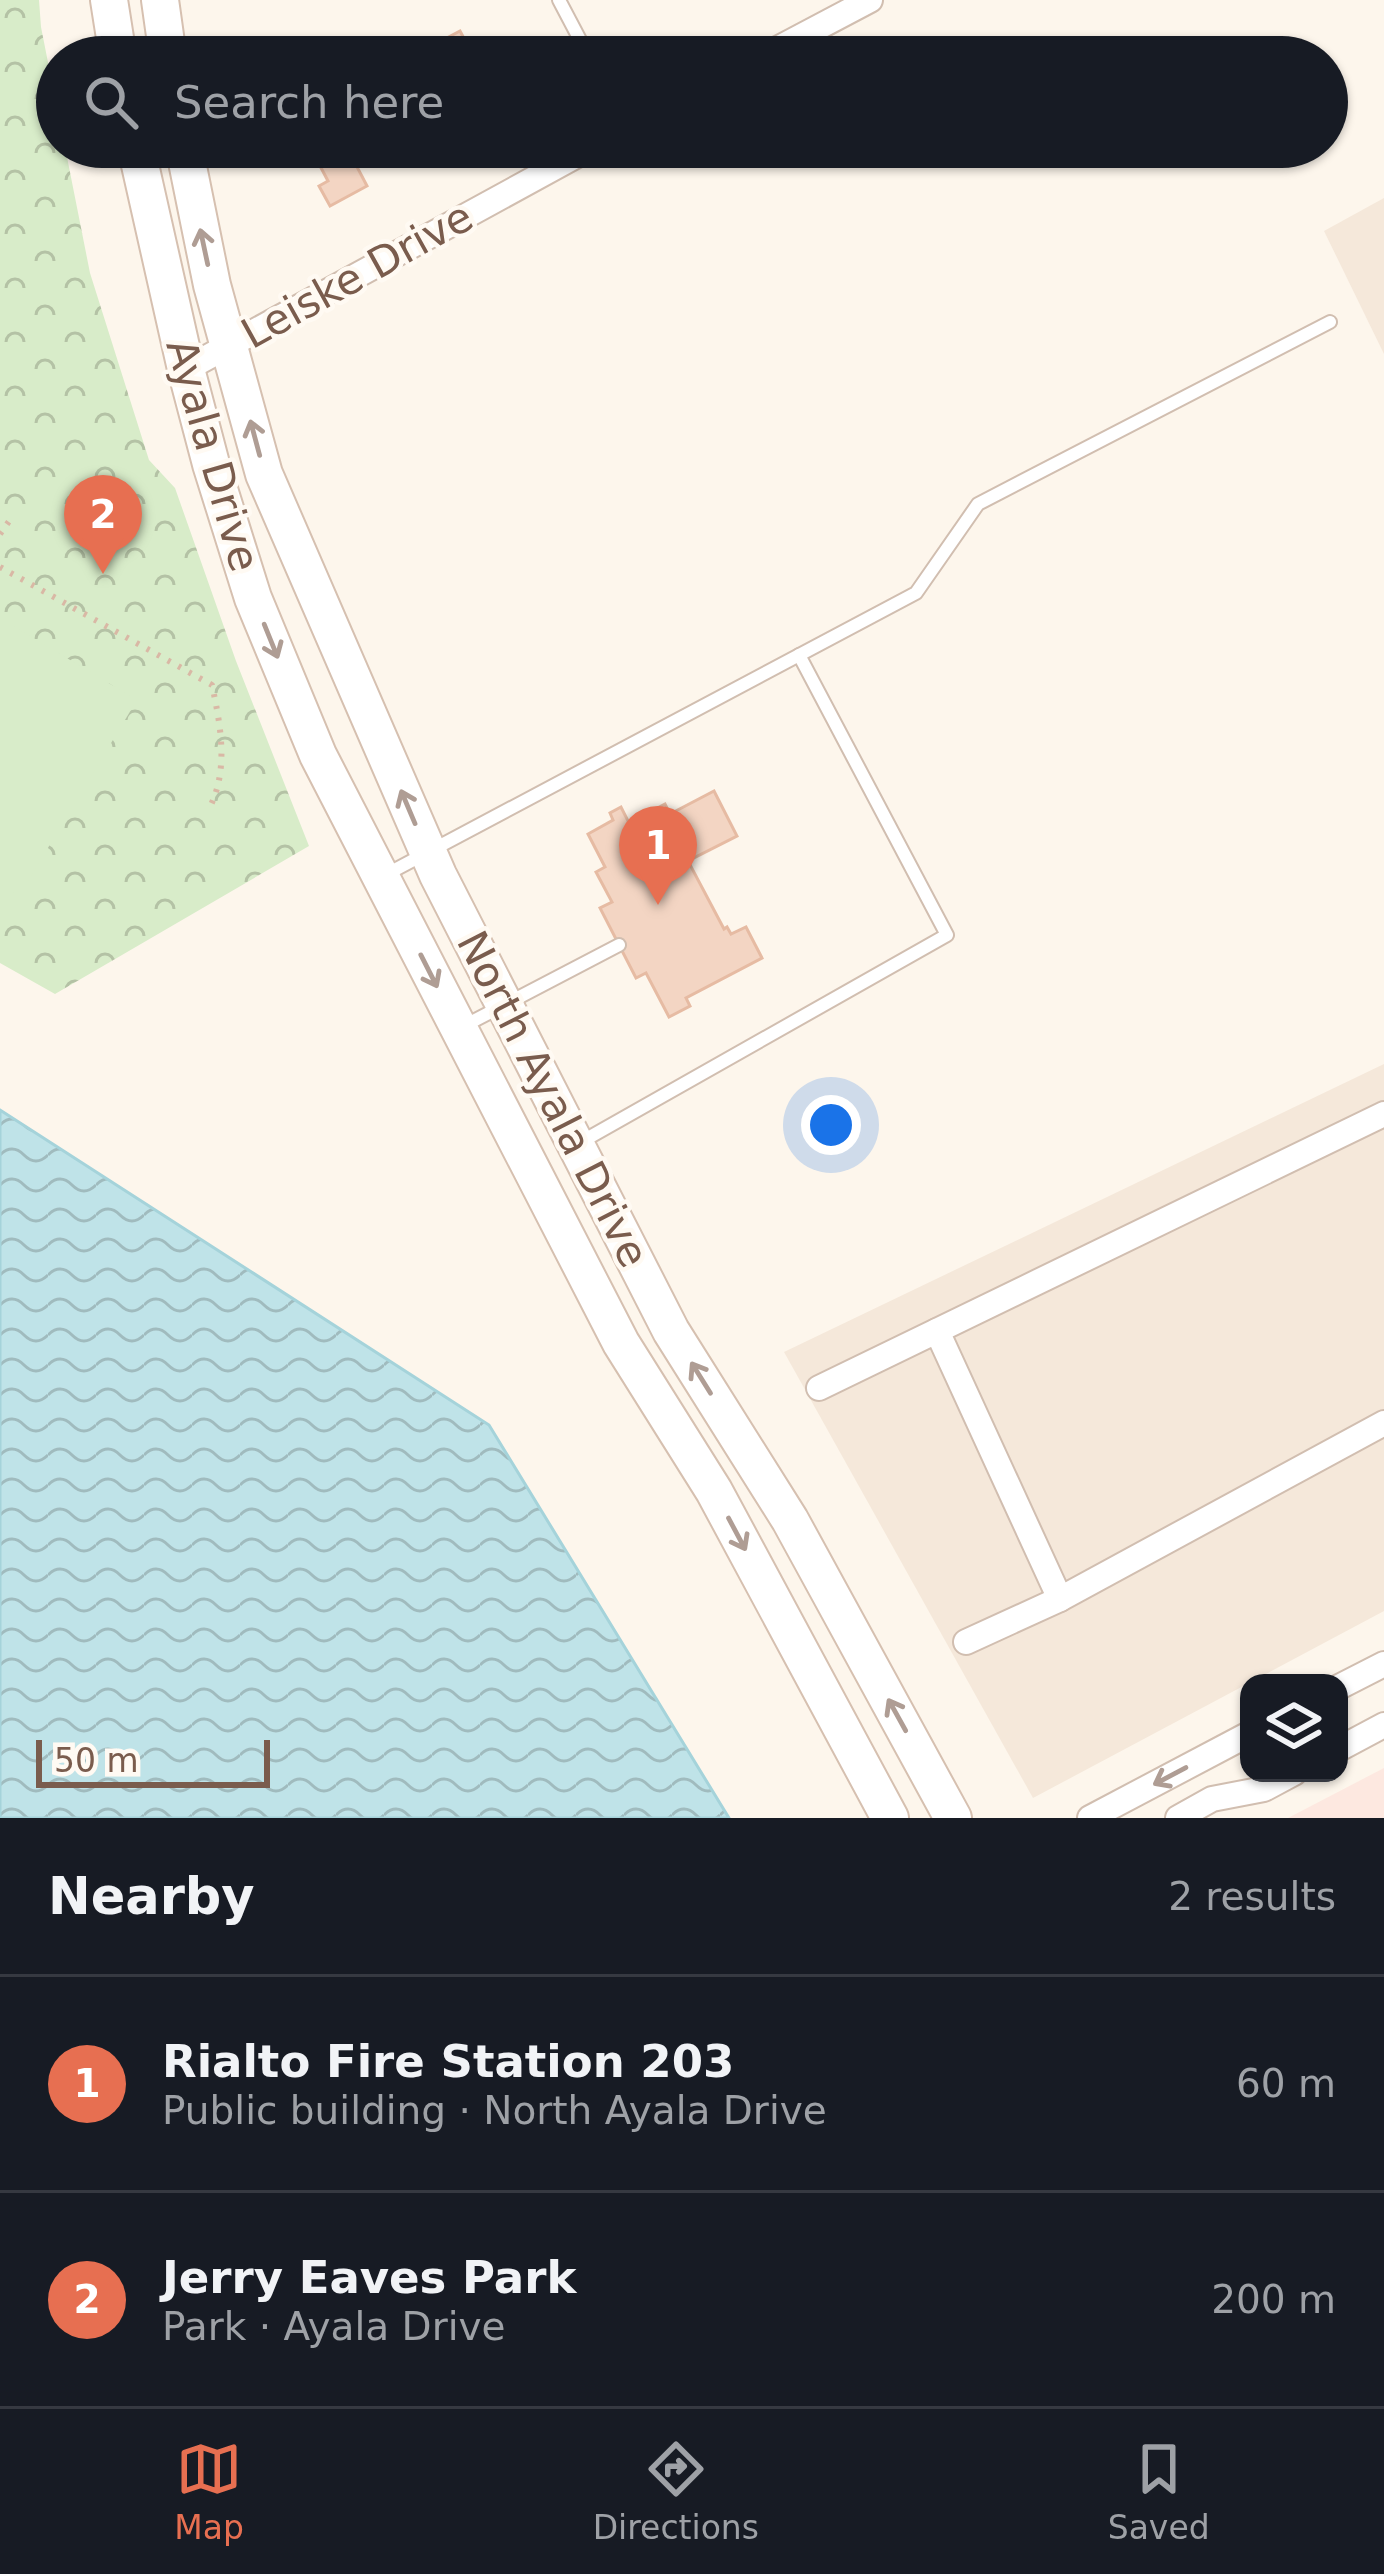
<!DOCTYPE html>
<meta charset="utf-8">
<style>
body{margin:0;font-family:"DejaVu Sans",sans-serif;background:#20242c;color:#f1f3f6}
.controls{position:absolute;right:36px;bottom:36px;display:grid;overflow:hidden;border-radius:24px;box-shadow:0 3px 9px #0004}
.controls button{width:108px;height:108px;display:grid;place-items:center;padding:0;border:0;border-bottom:3px solid #363941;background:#171b24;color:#f1f3f6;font:60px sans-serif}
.scale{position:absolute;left:36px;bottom:30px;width:234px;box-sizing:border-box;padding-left:12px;border:6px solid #7a5c4d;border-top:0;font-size:33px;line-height:42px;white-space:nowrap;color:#7a5c4d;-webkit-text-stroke:9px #fffaf3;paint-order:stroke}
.you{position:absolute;left:831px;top:1125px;width:42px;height:42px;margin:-30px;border:9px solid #fff;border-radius:50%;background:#1a73e8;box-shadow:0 0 0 18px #1a73e833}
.badge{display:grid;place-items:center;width:78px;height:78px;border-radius:50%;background:#e76f51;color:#fff;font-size:39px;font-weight:700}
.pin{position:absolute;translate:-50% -99px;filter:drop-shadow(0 3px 6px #0008)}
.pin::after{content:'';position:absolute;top:63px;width:42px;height:36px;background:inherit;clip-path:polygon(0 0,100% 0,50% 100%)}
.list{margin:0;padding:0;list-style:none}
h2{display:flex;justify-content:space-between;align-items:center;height:156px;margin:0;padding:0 48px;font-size:51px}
h2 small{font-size:39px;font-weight:400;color:#9ea1a6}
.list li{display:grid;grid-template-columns:78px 1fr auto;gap:36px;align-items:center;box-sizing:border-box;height:216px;padding:0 48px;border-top:3px solid #363941}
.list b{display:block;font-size:45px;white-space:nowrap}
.list p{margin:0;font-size:39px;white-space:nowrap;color:#9ea1a6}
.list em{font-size:39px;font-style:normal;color:#9ea1a6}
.icon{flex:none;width:66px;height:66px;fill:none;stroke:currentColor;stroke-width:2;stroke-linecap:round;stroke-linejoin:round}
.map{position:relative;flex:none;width:1384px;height:1818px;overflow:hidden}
.search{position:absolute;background:#171b24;box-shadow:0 3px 9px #0004;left:36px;right:36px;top:36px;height:132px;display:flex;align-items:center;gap:30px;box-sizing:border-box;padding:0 42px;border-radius:66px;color:#9ea1a6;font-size:45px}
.sheet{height:588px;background:#171b24}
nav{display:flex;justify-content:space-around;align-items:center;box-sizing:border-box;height:168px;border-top:3px solid #363941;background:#171b24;font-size:33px;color:#9ea1a6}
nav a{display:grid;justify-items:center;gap:6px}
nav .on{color:#e76f51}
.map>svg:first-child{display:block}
.residential{fill:#f5e8da}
.commercial{fill:#fde8e0}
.park{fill:url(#park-crowns)}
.pitch{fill:#d8ecc9}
.water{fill:url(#water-waves);stroke:#a5d3da;stroke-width:3}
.building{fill:#f3d5c3;stroke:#e6bba3;stroke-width:3}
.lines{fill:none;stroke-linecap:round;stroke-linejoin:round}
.service-casing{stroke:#d1beb0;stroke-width:16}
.minor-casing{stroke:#d1beb0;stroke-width:28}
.secondary-casing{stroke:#d6c0b0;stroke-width:40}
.path{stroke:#d9b8a5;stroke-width:6;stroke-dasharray:3 9;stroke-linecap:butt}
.service{stroke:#fff;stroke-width:12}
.minor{stroke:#fff;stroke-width:24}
.secondary{stroke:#fff;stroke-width:36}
.oneway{stroke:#af9d94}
.labels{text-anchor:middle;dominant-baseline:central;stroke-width:9;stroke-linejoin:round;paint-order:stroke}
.street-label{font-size:42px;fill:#7a5c4d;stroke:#fffaf3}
</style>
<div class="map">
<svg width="1384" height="1818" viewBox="0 0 1384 1818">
<defs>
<pattern id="park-crowns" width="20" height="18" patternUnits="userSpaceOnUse" patternTransform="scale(3)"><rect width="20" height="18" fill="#d8ecc9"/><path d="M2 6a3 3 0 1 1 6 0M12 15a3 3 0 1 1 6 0" fill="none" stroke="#b4c2a5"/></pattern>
<pattern id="water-waves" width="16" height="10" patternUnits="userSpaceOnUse" patternTransform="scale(3)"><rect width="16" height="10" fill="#bfe3e8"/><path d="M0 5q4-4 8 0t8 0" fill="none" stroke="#a0bbbe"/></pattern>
</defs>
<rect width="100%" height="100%" fill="#fdf6ec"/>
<!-- residential -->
<g class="residential">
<path d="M1384 198V354L1324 231Z"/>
<path d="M1384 1064V1611L1033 1798 784 1352Z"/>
</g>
<!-- commercial -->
<path class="commercial" d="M1384 1768V1818H1288Z"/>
<!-- park -->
<path class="park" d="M0 0H39L41 27 57 108V147H65L90 273 149 460 175 488 236 661 309 846 55 994 0 963Z"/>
<!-- pitch -->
<path class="pitch" d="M0 618 137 700 19 896 0 884Z"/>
<!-- water -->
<path class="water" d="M0 1110 489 1425 729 1818H0Z"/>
<!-- building -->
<g class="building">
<path d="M460 31 474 57H411Z"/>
<path d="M310 147H390L356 165 367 186 330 206 319 186 328 181Z"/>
<path d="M714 791 737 836 688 861 724 929 727 927 731 934 746 927 762 958 686 998 690 1006 669 1017 646 973 636 978 600 908 612 902 596 872 605 867 588 834 613 820 610 813 621 807 629 823 665 804 670 814Z"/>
</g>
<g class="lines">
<defs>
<g id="service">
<path d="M559 0 589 57"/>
<path d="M387 874 916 593 978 504 1330 322"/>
<path d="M460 1028 619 945"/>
<path d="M581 1142 947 935 799 655"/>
</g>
<g id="minor">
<path d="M762 57 870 0"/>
<path d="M186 369 592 147"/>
<path d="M937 1331 1060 1599"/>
<path d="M819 1388 1384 1114"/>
<path d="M966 1642 1060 1599 1384 1423"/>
<path d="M1339 1687 1384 1664"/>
<path d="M1339 1749 1384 1725"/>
<path d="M1090 1818 1249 1734"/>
<path d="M1178 1818 1212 1799 1264 1789 1294 1773"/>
</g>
<g id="secondary">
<path d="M109 0 118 57"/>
<path d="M160 0 168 57"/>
<path d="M136 147 186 369 211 464 253 598 318 755 621 1343 714 1491 890 1818"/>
<path d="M184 147 212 285 264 474 438 875 671 1331 790 1520 953 1818"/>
</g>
</defs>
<!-- service casing -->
<use href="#service" class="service-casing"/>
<!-- minor casing -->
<use href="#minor" class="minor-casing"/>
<!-- secondary casing -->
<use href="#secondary" class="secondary-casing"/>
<!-- path -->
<g class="path">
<path d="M0 534 12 517"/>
<path d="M0 567 212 685C221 727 229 770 209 809"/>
</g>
<!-- service -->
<use href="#service" class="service"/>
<!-- minor -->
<use href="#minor" class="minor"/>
<!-- secondary -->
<use href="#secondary" class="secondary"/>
</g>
<!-- one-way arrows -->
<defs><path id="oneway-shaft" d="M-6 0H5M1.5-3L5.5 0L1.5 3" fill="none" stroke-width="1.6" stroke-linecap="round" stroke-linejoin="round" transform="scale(3)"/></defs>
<g class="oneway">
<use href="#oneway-shaft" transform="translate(204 247) rotate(-102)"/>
<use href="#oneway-shaft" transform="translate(255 438) rotate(-105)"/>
<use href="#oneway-shaft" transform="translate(271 641) rotate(68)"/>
<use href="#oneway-shaft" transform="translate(408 807) rotate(-113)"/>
<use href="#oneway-shaft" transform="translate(429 971) rotate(63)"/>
<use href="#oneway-shaft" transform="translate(701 1378) rotate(-122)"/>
<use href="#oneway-shaft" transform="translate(737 1534) rotate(62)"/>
<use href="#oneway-shaft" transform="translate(897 1715) rotate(-119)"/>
<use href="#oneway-shaft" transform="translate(1170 1776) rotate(152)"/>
</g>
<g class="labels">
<!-- street labels -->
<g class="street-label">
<text transform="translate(357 275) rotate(-29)">Leiske Drive</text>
<text transform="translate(213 455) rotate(74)">Ayala Drive</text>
<text transform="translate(553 1099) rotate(63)">North Ayala Drive</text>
</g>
</g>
</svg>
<div class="controls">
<button><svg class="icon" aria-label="layers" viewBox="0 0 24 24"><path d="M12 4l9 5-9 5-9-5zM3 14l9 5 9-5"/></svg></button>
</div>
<div class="scale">50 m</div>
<div class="you"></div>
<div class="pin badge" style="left:658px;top:905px">1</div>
<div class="pin badge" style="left:103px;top:574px">2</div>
<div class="search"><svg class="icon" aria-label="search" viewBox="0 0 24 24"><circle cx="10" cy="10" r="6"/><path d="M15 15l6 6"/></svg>Search here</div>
</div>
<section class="sheet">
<h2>Nearby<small>2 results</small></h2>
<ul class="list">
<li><span class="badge">1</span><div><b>Rialto Fire Station 203</b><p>Public building · North Ayala Drive</p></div><em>60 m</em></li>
<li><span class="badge">2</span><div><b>Jerry Eaves Park</b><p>Park · Ayala Drive</p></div><em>200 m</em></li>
</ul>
</section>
<nav>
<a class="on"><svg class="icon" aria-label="map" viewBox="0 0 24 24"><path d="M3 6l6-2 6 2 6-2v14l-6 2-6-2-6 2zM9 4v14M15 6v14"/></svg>Map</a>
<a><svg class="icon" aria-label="directions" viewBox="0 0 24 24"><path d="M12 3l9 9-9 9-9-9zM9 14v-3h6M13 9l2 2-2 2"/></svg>Directions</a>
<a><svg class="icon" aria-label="saved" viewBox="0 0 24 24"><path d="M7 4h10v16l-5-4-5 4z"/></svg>Saved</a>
</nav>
